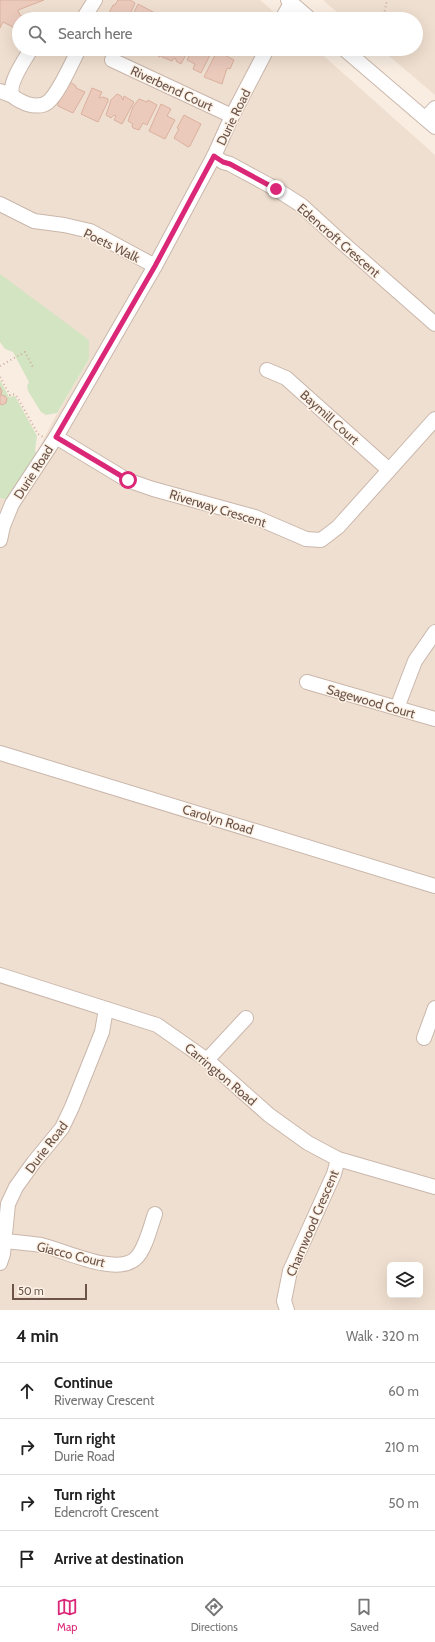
<!DOCTYPE html>
<meta charset="utf-8">
<style>
body{margin:0;font-family:Cabin,sans-serif;background:#f6f6f6;color:#222}
.controls{position:absolute;right:12px;bottom:12px;display:grid;overflow:hidden;border-radius:6px;box-shadow:0 4px 16px #0002}
.controls button{width:36px;height:36px;display:grid;place-items:center;padding:0;border:0;border-bottom:1px solid #e0e0e0;background:#fff;color:#222;font:20px sans-serif}
.scale{position:absolute;left:12px;bottom:10px;width:75px;box-sizing:border-box;padding-left:4px;border:2px solid #6d544b;border-top:0;font-size:11px;line-height:14px;white-space:nowrap;color:#6d544b;-webkit-text-stroke:3px #fcf2e6;paint-order:stroke}
.stop{position:absolute;width:12px;height:12px;margin:-9px;border:3px solid #db2777;border-radius:50%;background:#fff}
.stop.end{background:#db2777;border-color:#fff;box-shadow:0 1px 4px #0008}
.list{margin:0;padding:0;list-style:none}
h2{display:flex;justify-content:space-between;align-items:center;height:52px;margin:0;padding:0 16px;font-size:17px}
h2 small{font-size:13px;font-weight:400;color:#767676}
.list li{display:grid;grid-template-columns:26px 1fr auto;gap:12px;align-items:center;box-sizing:border-box;height:56px;padding:0 16px;border-top:1px solid #e0e0e0}
.list b{display:block;font-size:15px;white-space:nowrap}
.list p{margin:0;font-size:13px;white-space:nowrap;color:#767676}
.list em{font-size:13px;font-style:normal;color:#767676}
.icon{flex:none;width:22px;height:22px;fill:none;stroke:currentColor;stroke-width:2;stroke-linecap:round;stroke-linejoin:round}
.map{position:relative;flex:none;width:435px;height:1310px;overflow:hidden}
.search{position:absolute;background:#fff;box-shadow:0 4px 16px #0002;left:12px;right:12px;top:12px;height:44px;display:flex;align-items:center;gap:10px;box-sizing:border-box;padding:0 14px;border-radius:22px;color:#767676;font-size:15px}
.sheet{height:276px;background:#fff}
nav{display:flex;justify-content:space-around;align-items:center;box-sizing:border-box;height:56px;border-top:1px solid #e0e0e0;background:#fff;font-size:11px;color:#767676}
nav a{display:grid;justify-items:center;gap:2px}
nav .on{color:#db2777}
.map>svg:first-child{display:block}
.residential{fill:#efdfd0;fill-rule:evenodd}
.green{fill:#d3e4c2}
.building{fill:#ebcabc;stroke:#dbb09e}
.lines{fill:none;stroke-linecap:round;stroke-linejoin:round}
.minor-casing{stroke:#cab7ac;stroke-width:16}
.path{stroke:#cfaea0;stroke-width:2;stroke-dasharray:1 3;stroke-linecap:butt}
.minor{stroke:#fff;stroke-width:14}
.route{stroke:#db2777;stroke-width:5}
.labels{text-anchor:middle;dominant-baseline:central;stroke-width:3;stroke-linejoin:round;paint-order:stroke}
.street-label{font-size:13px;fill:#6d544b;stroke:#fcf2e6}
</style>
<div class="map">
<svg width="435" height="1310" viewBox="0 0 435 1310">
<rect width="100%" height="100%" fill="#f9ede1"/>
<!-- residential -->
<g class="residential">
<path d="M0 0H260L282 19H19V49H316L435 155V1310H0V498L12 501 53 421 89 359 0 319ZM390 1265H420V1295H390Z"/>
<path d="M323 0H435V95L381 49H416V19H345Z"/>
</g>
<!-- green -->
<g class="green">
<path d="M0 274 89 340V359L57 413 46 415 41 412 28 391 27 386 29 382 13 352 5 349 0 342Z"/>
<path d="M0 380 9 397 15 396 37 436 35 450 36 453 12 501 0 498V404L2 405 6 403 7 399 5 396 1 395 2 391 0 387Z"/>
</g>
<!-- building -->
<g class="building">
<path d="M0 0H44L18 10 20 15 27 19H19V30L3 22 0 28Z"/>
<path d="M118 0H130L135 3 128 19H106L113 5H115Z"/>
<path d="M138 4 155 13 152 19H131Z"/>
<path d="M149 49H164L160 57 150 51V50Z"/>
<path d="M166 49H189L181 64 176 61V59L174 58 172 61 162 57Z"/>
<path d="M192 49H213L201 73 193 69 195 64 187 60Z"/>
<path d="M217 51 234 60 230 69 227 68 222 84 204 77Z"/>
<path d="M70 82 76 86V88L85 92 73 113 58 106V103Z"/>
<path d="M92 88 102 92 99 98 103 97 108 99V101L98 122 81 114Z"/>
<path d="M117 94 121 96 123 100 124 96 134 102 122 124 114 120 116 116 114 115 111 118 106 115 111 100Z"/>
<path d="M139 99 147 102 148 100 157 105 147 125 143 123 139 130 133 128 132 126 133 124 128 121 133 107Z"/>
<path d="M161 104 171 109 167 116 175 120 165 139 149 131Z"/>
<path d="M184 115 201 124 190 146 188 147 174 138 179 129 177 128Z"/>
<path d="M0 387 2 391 1 395 5 396 7 399 6 403 2 405 0 404Z"/>
</g>
<g class="lines">
<defs>
<g id="minor">
<path d="M288 0 310 19"/>
<path d="M83 19 95 0"/>
<path d="M282 19 291 3"/>
<path d="M31 49C26 58 5 87 14 97 17 100 23 102 27 104 34 106 42 107 48 102 59 93 72 62 79 49"/>
<path d="M344 49 435 127"/>
<path d="M112 60 232 116"/>
<path d="M0 91 13 96"/>
<path d="M426 118 435 108"/>
<path d="M214 156 223 162 230 164 276 189 301 205 336 237 435 324"/>
<path d="M0 204 34 221 64 225 90 231 155 266"/>
<path d="M267 370 286 378 389 470"/>
<path d="M56 437 127 480 153 489 255 517 306 539 321 540 338 527 435 419"/>
<path d="M0 540 3 526 12 504 56 437 155 266 214 156 232 116 267 49"/>
<path d="M307 682 435 719"/>
<path d="M397 708 415 661 435 632"/>
<path d="M0 753 435 886"/>
<path d="M0 975 157 1025 207 1060 269 1115 308 1143 338 1159 435 1187"/>
<path d="M424 1038 435 1008"/>
<path d="M207 1060 246 1018"/>
<path d="M4 1241C16 1242 29 1243 41 1245 64 1250 115 1276 135 1259 145 1251 151 1225 155 1214"/>
<path d="M0 1263 3 1254 8 1204 16 1187 34 1162 62 1128 72 1107 102 1032 106 1009"/>
<path d="M287 1310 284 1301 290 1271 334 1174 338 1159"/>
</g>
</defs>
<!-- minor casing -->
<use href="#minor" class="minor-casing"/>
<!-- path -->
<g class="path">
<path d="M383 19 387 0"/>
<path d="M378 50V49"/>
<path d="M0 366 25 352 34 369"/>
<path d="M0 377 10 395 12 394 16 395 38 434 43 437"/>
</g>
<!-- minor -->
<use href="#minor" class="minor"/>
</g>
<g class="lines">
<!-- route -->
<path class="route" d="M128 480 56 437 155 266 214 156 223 162 230 164 276 189"/>
</g>
<g class="labels">
<!-- street labels -->
<g class="street-label">
<text transform="translate(172 88) rotate(25)">Riverbend Court</text>
<text transform="translate(233 117) rotate(-64)">Durie Road</text>
<text transform="translate(339 240) rotate(41)">Edencroft Crescent</text>
<text transform="translate(112 245) rotate(26)">Poets Walk</text>
<text transform="translate(330 417) rotate(42)">Baymill Court</text>
<text transform="translate(33 472) rotate(-57)">Durie Road</text>
<text transform="translate(218 508) rotate(17)">Riverway Crescent</text>
<text transform="translate(371 701) rotate(16)">Sagewood Court</text>
<text transform="translate(218 819) rotate(17)">Carolyn Road</text>
<text transform="translate(221 1074) rotate(40)">Carrington Road</text>
<text transform="translate(46 1147) rotate(-53)">Durie Road</text>
<text transform="translate(312 1223) rotate(-67)">Charnwood Crescent</text>
<text transform="translate(71 1254) rotate(14)">Giacco Court</text>
</g>
</g>
</svg>
<div class="controls">
<button><svg class="icon" aria-label="layers" viewBox="0 0 24 24"><path d="M12 4l9 5-9 5-9-5zM3 14l9 5 9-5"/></svg></button>
</div>
<div class="scale">50 m</div>
<div class="stop" style="left:128px;top:480px"></div>
<div class="stop end" style="left:276px;top:189px"></div>
<div class="search"><svg class="icon" aria-label="search" viewBox="0 0 24 24"><circle cx="10" cy="10" r="6"/><path d="M15 15l6 6"/></svg>Search here</div>
</div>
<section class="sheet">
<h2>4 min<small>Walk · 320 m</small></h2>
<ul class="list">
<li><svg class="icon" aria-label="ahead" viewBox="0 0 24 24"><path d="M12 20V5M6 11l6-6 6 6"/></svg><div><b>Continue</b><p>Riverway Crescent</p></div><em>60 m</em></li>
<li><svg class="icon" aria-label="right" viewBox="0 0 24 24"><path d="M7 20v-9h11M14 6l5 5-5 5"/></svg><div><b>Turn right</b><p>Durie Road</p></div><em>210 m</em></li>
<li><svg class="icon" aria-label="right" viewBox="0 0 24 24"><path d="M7 20v-9h11M14 6l5 5-5 5"/></svg><div><b>Turn right</b><p>Edencroft Crescent</p></div><em>50 m</em></li>
<li><svg class="icon" aria-label="arrive" viewBox="0 0 24 24"><path d="M6 21V4h12l-3 4 3 4H6"/></svg><div><b>Arrive at destination</b></div></li>
</ul>
</section>
<nav>
<a class="on"><svg class="icon" aria-label="map" viewBox="0 0 24 24"><path d="M3 6l6-2 6 2 6-2v14l-6 2-6-2-6 2zM9 4v14M15 6v14"/></svg>Map</a>
<a><svg class="icon" aria-label="directions" viewBox="0 0 24 24"><path d="M12 3l9 9-9 9-9-9zM9 14v-3h6M13 9l2 2-2 2"/></svg>Directions</a>
<a><svg class="icon" aria-label="saved" viewBox="0 0 24 24"><path d="M7 4h10v16l-5-4-5 4z"/></svg>Saved</a>
</nav>
